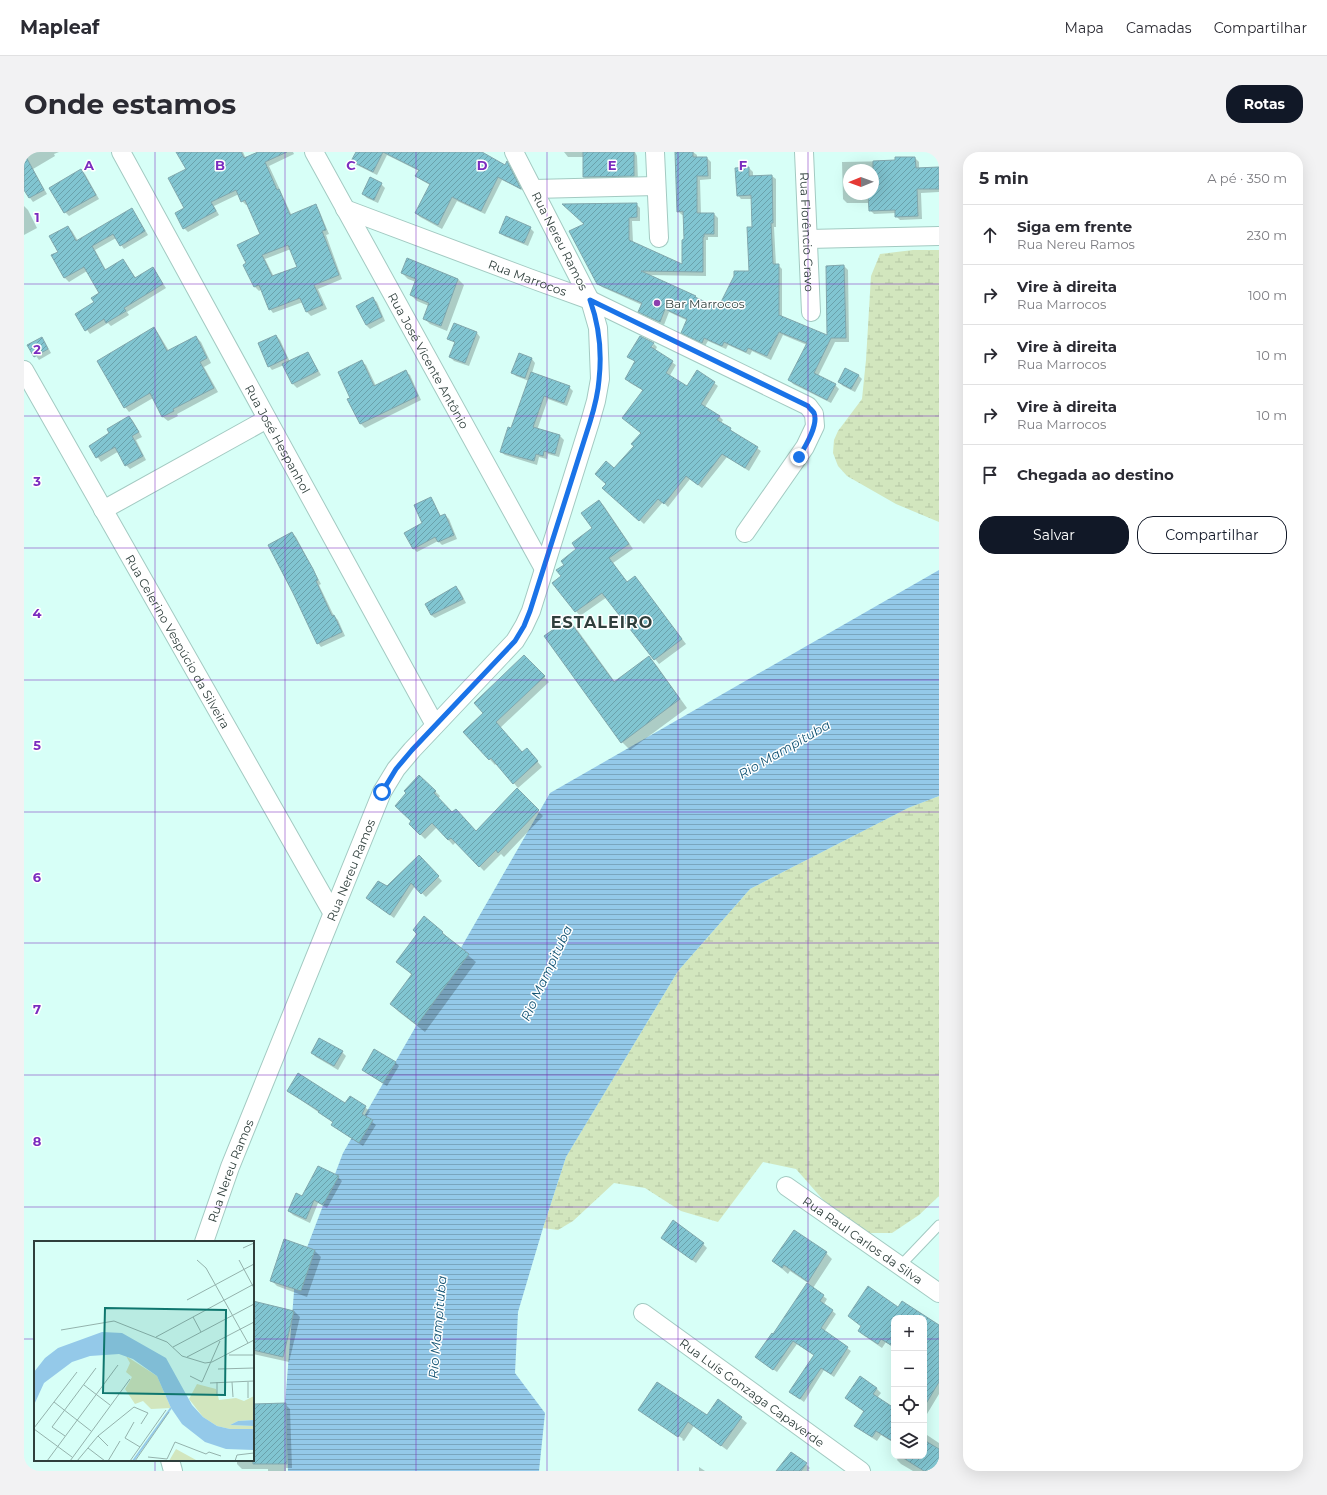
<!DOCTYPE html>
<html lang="pt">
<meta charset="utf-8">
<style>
body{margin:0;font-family:Montserrat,sans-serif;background:#f2f2f3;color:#2b2b33}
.controls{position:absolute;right:12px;bottom:12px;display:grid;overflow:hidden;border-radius:8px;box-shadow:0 4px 16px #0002}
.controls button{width:36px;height:36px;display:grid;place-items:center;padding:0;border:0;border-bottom:1px solid #e1e1e2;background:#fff;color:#2b2b33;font:20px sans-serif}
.compass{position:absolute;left:819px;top:12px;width:36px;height:36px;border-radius:50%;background:#fff;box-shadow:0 4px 16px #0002;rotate:269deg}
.stop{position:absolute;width:12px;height:12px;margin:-9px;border:3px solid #1a73e8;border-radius:50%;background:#fff}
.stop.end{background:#1a73e8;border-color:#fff;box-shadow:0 1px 4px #0008}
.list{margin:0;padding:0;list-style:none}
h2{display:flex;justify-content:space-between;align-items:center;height:52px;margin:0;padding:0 16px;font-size:17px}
h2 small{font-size:13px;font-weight:400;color:#7c7c81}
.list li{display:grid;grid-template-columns:26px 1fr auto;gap:12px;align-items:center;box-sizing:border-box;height:60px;padding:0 16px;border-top:1px solid #e1e1e2}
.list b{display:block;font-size:15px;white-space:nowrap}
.list p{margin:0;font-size:13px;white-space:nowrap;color:#7c7c81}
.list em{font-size:13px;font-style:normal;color:#7c7c81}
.actions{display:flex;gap:8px;padding:12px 16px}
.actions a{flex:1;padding:9px 0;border:1px solid #111827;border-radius:16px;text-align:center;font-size:14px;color:#111827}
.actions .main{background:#111827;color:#fff}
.icon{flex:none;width:22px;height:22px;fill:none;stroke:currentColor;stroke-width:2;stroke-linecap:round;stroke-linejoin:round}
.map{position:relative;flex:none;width:915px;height:1319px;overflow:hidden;border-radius:16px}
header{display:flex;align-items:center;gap:24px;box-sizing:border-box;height:56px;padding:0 20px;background:#fff;border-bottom:1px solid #e1e1e2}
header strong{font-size:19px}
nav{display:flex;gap:22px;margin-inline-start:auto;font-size:14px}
.intro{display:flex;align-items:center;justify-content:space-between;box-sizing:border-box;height:96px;padding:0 24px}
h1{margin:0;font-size:28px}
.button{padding:10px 18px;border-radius:16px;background:#111827;color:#fff;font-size:14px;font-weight:700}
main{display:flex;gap:24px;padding:0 24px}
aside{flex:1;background:#fff;border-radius:16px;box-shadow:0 4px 16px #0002}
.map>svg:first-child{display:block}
.wetland{fill:url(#wetland-marsh)}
.water{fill:url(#water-rules)}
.shadow{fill:#0003;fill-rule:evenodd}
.building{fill:url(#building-hatch);stroke:#81a7ad;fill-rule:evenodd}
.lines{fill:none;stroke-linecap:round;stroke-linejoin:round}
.lane-casing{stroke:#a3cac2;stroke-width:11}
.street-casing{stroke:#a3cac2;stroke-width:20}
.lane{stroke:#fff;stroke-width:9}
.street{stroke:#fff;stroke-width:18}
.route{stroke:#1a73e8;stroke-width:5}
.grid{fill:none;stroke:#7b2cbf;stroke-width:1;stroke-opacity:0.55}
.poi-dot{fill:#8d3eae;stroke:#fff;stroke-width:1.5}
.labels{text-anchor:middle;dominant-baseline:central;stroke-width:3;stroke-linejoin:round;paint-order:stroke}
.street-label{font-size:12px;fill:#2f3f3c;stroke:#fff}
.poi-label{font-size:12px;fill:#2f3f3c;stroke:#fff;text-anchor:start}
.water-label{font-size:13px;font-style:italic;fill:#125373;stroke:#fff}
.district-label{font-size:16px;font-weight:bold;letter-spacing:1px;fill:#2f3f3c;stroke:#fff}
.inset-river{fill:none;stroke:#94c9e9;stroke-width:2}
.inset-road{fill:none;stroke:#94b2ac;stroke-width:1}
.view{fill:#0f766e;fill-opacity:0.15;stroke:#0f766e;stroke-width:2}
.inset-edge{fill:none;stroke:#2f3f3c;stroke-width:2}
.grid-label{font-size:13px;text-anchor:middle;font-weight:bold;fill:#7b2cbf;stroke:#fff;stroke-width:3;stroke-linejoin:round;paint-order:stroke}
</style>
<header>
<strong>Mapleaf</strong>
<nav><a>Mapa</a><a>Camadas</a><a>Compartilhar</a></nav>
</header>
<div class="intro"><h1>Onde estamos</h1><a class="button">Rotas</a></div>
<main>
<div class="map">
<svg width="915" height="1319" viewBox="0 0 915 1319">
<defs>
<pattern id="wetland-marsh" width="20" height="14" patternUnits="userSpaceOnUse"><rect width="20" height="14" fill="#d2e6be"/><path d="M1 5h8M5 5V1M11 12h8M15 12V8" fill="none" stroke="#b5c6a4"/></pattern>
<pattern id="water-rules" width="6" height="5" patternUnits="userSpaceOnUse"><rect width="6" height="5" fill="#94c9e9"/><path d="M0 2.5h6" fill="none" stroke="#79a5be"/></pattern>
<pattern id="building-hatch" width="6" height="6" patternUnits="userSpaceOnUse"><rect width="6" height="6" fill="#81c5d1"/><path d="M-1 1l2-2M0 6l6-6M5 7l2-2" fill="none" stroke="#6aa1ab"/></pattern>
</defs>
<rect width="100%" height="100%" fill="#d7fff7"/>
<!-- wetland -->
<g class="wetland">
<path d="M889 98H915V370L872 352 823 324 814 314 809 301 810 288 814 279 838 247 842 208 847 124 856 102Z"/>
<path d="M915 644V1044L895 1063 868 1081H843L801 1050 772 1017 739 1010 694 1070 657 1059 621 1036 590 1031 549 1069 534 1078 519 1076 542 1005 654 819 726 737 884 656Z"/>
</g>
<!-- water -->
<path class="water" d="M915 418V644L884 656 726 737 654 819 542 1005 519 1076 494 1160 491 1221 521 1261 515 1319H264L261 1252 271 1127 319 1001 526 641Z"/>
<!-- shadow -->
<g class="shadow">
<path d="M0 0H35L30 2 31 4 9 17 23 42 9 50 6 46 0 35Z"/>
<path d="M153 0H219L222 7 237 0H269L270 2 245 14 268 64 291 54 295 58 305 82 302 83 318 127 294 137 303 157 287 164 283 160 279 150 249 161 246 157 238 137 235 139 231 135 220 113 223 112 237 82 224 52 222 53 218 49 215 42 190 54 195 63 164 80 160 76 163 17ZM267 97 274 116 250 125 241 107Z"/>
<path d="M333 0H456L481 14 483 10 487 14 500 39 478 28 461 62 433 49 418 77 396 65 392 61 406 33 397 28 393 24 395 19 363 3 353 23 333 13 329 8Z"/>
<path d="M540 0H611L613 4 614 28 564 29 560 25V5H544Z"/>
<path d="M652 0H669L673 3V6H683L687 10V27L676 28 677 62H690L694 66V85H684V88H682V124L622 123 671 145 695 157 726 119 729 76 728 47H717L714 43 725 16 729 20V24H748L752 27V75H750L752 113H754L758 117V166L804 185 803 115 820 114 824 118 825 190H811L794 224 811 233 815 237 807 251 769 232 766 228 783 193 759 183 747 208 728 199 726 203 704 193 702 197 684 189 681 194 662 184 659 181 664 169 645 160 640 173 619 163 615 159 618 153 578 135 574 131 546 80 612 52 616 56V69H608L609 90 659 113 661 88 660 63H658L654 59Z"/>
<path d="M891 6 895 10V17L915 16V40L897 41 898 67 876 68 872 64V61L850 62 846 58V51H823L819 47 818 10 872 9ZM825 18H849V42H825Z"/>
<path d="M57 18 61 22 75 47 45 64 41 60Z"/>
<path d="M357 32 361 36 354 51 343 46 339 42Z"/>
<path d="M0 54 4 58 13 76 0 83Z"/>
<path d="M108 57 111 61 124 83 100 97 92 86 71 98 82 118 99 108 112 126 129 116 142 136 103 160 105 163 87 174 84 171 66 182 52 162 71 150 77 142 63 119 45 130 41 126 29 104 35 100 44 75 48 79 54 89Z"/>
<path d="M506 76 510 80 504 94 480 84 476 80Z"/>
<path d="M383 107 434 127 440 133 423 179 406 172 400 166 405 154 393 149 387 143 392 130 384 127 378 121Z"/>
<path d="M349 147 353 150 361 169 346 177 342 173Z"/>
<path d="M130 176 134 181 145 199 172 185 177 190 187 211 180 215 194 240 153 262 154 264 144 269 139 265 129 246 105 260 101 255Z"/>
<path d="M453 181 456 185 445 214 430 209 426 205 432 192 425 186Z"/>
<path d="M252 184 256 188 266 210 283 202 287 206 297 223 273 236 269 232 260 213 248 218 245 214Z"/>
<path d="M17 186 21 190 27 201 15 208 4 193Z"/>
<path d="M630 192 633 195 631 199 652 213 645 225 663 236 690 231 694 234 681 255 695 264 699 268 697 271 737 299 725 319 703 305 678 336 666 327 644 355 639 350 620 372 583 339V332L590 318 611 294 618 282 603 269 620 239 606 231 602 227 611 210 605 205 624 199 625 200Z"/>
<path d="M495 202 508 207 511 211 508 221 545 235 549 239 543 254 524 247 513 278 536 284 540 288 535 305 524 302 523 307 515 305 513 313 481 303 477 300 488 277 505 229 492 224 488 220Z"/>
<path d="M338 210 342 213 352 234 382 220 386 223 397 248 341 276 337 272 325 247 327 246Z"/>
<path d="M834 223 838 227 831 240 819 234 815 230Z"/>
<path d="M105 265 109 269 118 285 112 288 122 308 106 317 102 313 95 299 77 310 66 294 86 282Z"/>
<path d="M407 346 410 350 417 365 421 363 425 367 433 387 418 393 414 389 393 400 390 397 399 371Z"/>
<path d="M575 349 580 354 609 397 589 411 604 431H615L662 492 635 512 583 445 556 464 552 459 538 424 541 413 569 377Z"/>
<path d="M268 381 272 385 297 432 295 433 310 464 314 468 321 484 297 495 294 491Z"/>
<path d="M432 435 436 439 442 451 411 466 407 463Z"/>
<path d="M544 468 552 476 591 530 625 506 633 514 663 556 606 598 598 590Z"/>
<path d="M500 504 525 530 476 576 499 601 508 603 518 615 494 636 473 611 471 613 440 580 460 561Z"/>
<path d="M395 624 416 644 414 647 428 661 452 680 493 638 519 664 480 705 477 702 460 719 432 690 429 693 413 675 401 687 386 672 388 669 384 641Z"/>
<path d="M395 705 418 729 402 745 391 734 370 766 343 746 363 736Z"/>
<path d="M418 780 426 788 452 810 401 880 375 860 367 852 388 823 374 810Z"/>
<path d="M318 900 322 904 314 918 292 905 288 901Z"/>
<path d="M371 910 375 914 363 934 343 921 339 918Z"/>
<path d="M264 939 322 953 326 945 346 959 342 965 352 973 339 994 313 977 309 973 310 971Z"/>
<path d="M314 1025 318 1029 303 1056 294 1051 286 1071 269 1063 265 1059 278 1045Z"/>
<path d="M642 1089 679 1092 683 1096 672 1111Z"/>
<path d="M291 1099 297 1105 283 1145 253 1134 247 1128Z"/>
<path d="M802 1101 808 1107 789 1136 803 1147 800 1152 812 1162 800 1180 827 1199 810 1225 800 1218 780 1250 766 1240 791 1204 773 1192 753 1220 736 1208 750 1184 784 1131 766 1119 764 1122 749 1109Z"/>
<path d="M229 1150 270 1159 276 1165 265 1210 229 1202Z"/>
<path d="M874 1156 902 1166 915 1179V1242L900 1267V1166H870V1196L862 1190 858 1196 839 1183 835 1178 838 1174 825 1164Z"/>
<path d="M852 1236 857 1241 853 1246 870 1257V1291L857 1283 853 1289 836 1278 831 1274 840 1260 822 1246Z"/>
<path d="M261 1252 266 1257 268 1316H262V1319H244V1317H218L213 1312V1308H229V1253Z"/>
<path d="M620 1260 717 1266 723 1271 703 1298 670 1274 660 1289 658 1288 659 1287Z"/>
<path d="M900 1281 915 1291V1319H889L877 1312 873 1308 875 1304H900Z"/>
<path d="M782 1312 786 1316 784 1318 786 1319H754Z"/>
<path d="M675 1315 681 1319H675Z"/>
</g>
<!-- building -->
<g class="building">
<path d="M152 0H217L220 6 234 0H263L241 10 253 38 255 37 266 63 292 52 302 78 298 79 315 123 290 133 299 153 282 160 276 146 245 158 235 133 230 135 219 113 222 111 213 93 236 82 221 48 217 50 212 38 187 50 192 59 159 77 151 61 160 56 144 26 162 17ZM264 93 273 115 248 124 238 103Z"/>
<path d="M332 0H359L349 20 327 9Z"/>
<path d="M359 0H458L481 13 483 9 497 37 474 25 457 59 428 45 414 73 391 61 406 32 391 24 395 18Z"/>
<path d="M559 0H610V24L559 25Z"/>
<path d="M651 0H669V5H683L684 24H673V61H690V82H680V85H679V120L617 119 672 144 671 145 694 156 710 124V119H725L723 75H728L727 43 713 44 711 16 725 15V24L748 23 749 71H747L749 112H755V163L803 183 802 114 820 113 822 186H807L790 221 812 232 803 248 764 228 783 191 755 180 743 204 724 196 722 200 700 190 698 194 680 186 678 191 657 181 663 167 641 157 636 170 614 160 618 151 573 132 545 79 560 72 538 52 613 51V65L605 66V88L658 112V88L660 87 659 59 653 60Z"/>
<path d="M0 1 20 38 5 46 0 38Z"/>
<path d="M871 5H891L892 16 915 15V37H893L894 64 871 65V58L845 59 844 42H849V9L871 8Z"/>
<path d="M57 17 72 43 40 61 25 36Z"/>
<path d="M346 25 358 31 350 48 338 42Z"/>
<path d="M108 56 121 79 96 94 89 82 68 94 81 118 99 107 111 126 129 115 139 132 100 156 102 159 82 171 80 167 61 179 51 162 70 150 67 146 75 141 60 115 40 126 27 103 34 100 25 84 44 74 52 89Z"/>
<path d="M482 64 507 75 500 91 475 81Z"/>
<path d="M383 106 434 127 417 174 399 167 405 151 386 143 392 127 377 121Z"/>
<path d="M349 145 358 165 342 173 332 154Z"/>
<path d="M430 171 453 180 441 211 425 205 431 190 423 187Z"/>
<path d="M130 175 143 199 172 184 183 206 176 210 190 236 149 257 150 259 138 265 126 241 100 256 73 209Z"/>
<path d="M252 183 263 206 244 215 234 191Z"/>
<path d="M616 184 630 191 627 195 649 209 642 221 663 234 673 218 691 230 677 252 696 264 693 268 707 276 706 278 734 295 721 316 698 302 674 333 662 324 640 352 634 347 615 369 578 336 582 332 571 322 582 309 590 316 610 294 607 292 617 281 598 266 619 238 601 227 611 209 603 205Z"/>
<path d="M18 185 24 197 10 205 3 193Z"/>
<path d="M284 200 294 219 268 232 258 212Z"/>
<path d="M495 201 508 206 501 226 487 221Z"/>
<path d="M338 208 350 234 382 218 394 244 336 272 323 247 326 246 314 220Z"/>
<path d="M821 216 835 223 827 237 814 230Z"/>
<path d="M507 220 546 234 540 251 520 244 509 275 536 283 531 302 520 299 519 304 512 302 510 309 476 300 484 275 487 276Z"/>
<path d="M105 264 115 280 108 284 119 304 101 314 91 295 72 306 65 294 85 281 83 277Z"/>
<path d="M407 345 416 364 421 362 430 383 414 390 411 385 389 397 380 381 398 371 390 353Z"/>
<path d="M575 348 605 392 585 406 603 430 611 424 658 487 630 508 578 441 551 460 528 431 537 424 532 418 540 413 537 409 552 397 548 391 568 376 557 361Z"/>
<path d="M268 380 289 417 294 428 292 429 308 464 310 463 318 480 293 492 269 441 244 393Z"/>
<path d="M432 434 439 447 407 463 401 452Z"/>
<path d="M544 467 590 530 625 504 656 547 597 591 520 484Z"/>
<path d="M500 503 521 524 472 570 498 600 503 596 514 609 489 632 467 606 465 608 439 580 459 561 450 551Z"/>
<path d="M395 623 412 639 410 641 428 660 432 657 452 679 493 636 515 658 474 701 472 698 455 715 427 686 424 688 408 671 396 683 385 672 387 669 371 654 382 641 380 639Z"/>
<path d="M395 703 415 724 397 742 387 731 366 763 342 746 354 729 363 734Z"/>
<path d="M400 764 419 780 418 781 445 802 393 873 366 852 388 822 372 810 393 782 389 778Z"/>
<path d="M295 886 319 899 310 914 287 901Z"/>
<path d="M350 897 372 910 359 931 338 918Z"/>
<path d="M274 921 321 951 326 944 342 954 338 962 349 968 335 991 307 973 309 970 294 960 295 959 263 939Z"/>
<path d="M294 1014 315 1024 299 1053 290 1048 282 1067 264 1059 272 1041 278 1044Z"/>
<path d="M649 1068 680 1091 668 1108 637 1086Z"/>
<path d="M770 1078 803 1100 784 1130 760 1113 758 1116 748 1109Z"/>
<path d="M260 1087 291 1098 277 1139 246 1129Z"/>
<path d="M783 1131 800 1143 796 1149 809 1158 797 1176 824 1195 807 1222 797 1216 776 1247 765 1240 790 1203 769 1189 749 1218 731 1205 748 1181 749 1182Z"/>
<path d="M844 1134 874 1155 878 1149 915 1173V1230L900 1255V1166H870V1195L857 1187 854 1192 834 1179 837 1174 824 1164Z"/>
<path d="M229 1149 270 1159 259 1205 229 1198Z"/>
<path d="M836 1224 853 1236 849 1242 870 1256V1290L852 1279 848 1285 830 1274 840 1259 821 1246Z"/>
<path d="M633 1230 683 1263 694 1247 718 1265 697 1294 664 1270 654 1285 614 1258Z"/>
<path d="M262 1251 263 1312H229V1252Z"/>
<path d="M900 1288 915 1297V1314L912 1319H900L876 1304H900Z"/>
<path d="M767 1300 783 1311 777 1319H752Z"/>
</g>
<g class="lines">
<defs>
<path id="lane" d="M877 1113 915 1073"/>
<g id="street">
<path id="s1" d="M97 0 411 573"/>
<path id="s2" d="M290 0 520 417"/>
<path d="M631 0 635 86"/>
<path id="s3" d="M780 0 787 160"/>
<path d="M510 37 632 34"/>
<path id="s4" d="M321 57 505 126 566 148 784 254 790 262 791 274 781 295 721 381"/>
<path d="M784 87 915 84"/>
<path id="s5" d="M0 218 308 760"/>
<path d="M79 358 243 267"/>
<path id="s6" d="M762 1034 915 1141"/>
<path id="s7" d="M180 1090 206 1015 358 640 372 617 388 598 491 489 500 474 507 459 566 270 572 249 576 227 574 176 566 148 490 0"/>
<path id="s8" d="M619 1161 837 1319"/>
<path d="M146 1308 149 1319"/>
</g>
</defs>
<!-- lane casing -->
<use href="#lane" class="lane-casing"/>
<!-- street casing -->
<use href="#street" class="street-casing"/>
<!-- lane -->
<use href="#lane" class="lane"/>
<!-- street -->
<use href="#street" class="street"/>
</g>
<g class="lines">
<!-- route -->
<path class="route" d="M358 640 372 617 388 598 491 489 500 474 506 459 566 270C570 257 574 242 575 228 578 201 575 173 566 148L784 254C785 256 788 258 790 261 795 273 781 295 775 305"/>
</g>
<!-- grid -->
<path class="grid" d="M131 0V1090M261 0V1319M392 0V1319M523 0V1319M654 0V1319M784 0V1319M0 132H915M0 264H915M0 396H915M0 528H915M0 660H915M0 791H915M0 923H915M0 1055H915M0 1187H11M229 1187H870M900 1187H915M131 1308V1319"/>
<!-- markers -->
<circle class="poi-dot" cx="633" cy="151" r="4"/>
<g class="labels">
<!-- street labels -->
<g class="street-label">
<text stroke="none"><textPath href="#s3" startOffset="80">Rua Florêncio Cravo</textPath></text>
<text transform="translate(536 89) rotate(63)">Rua Nereu Ramos</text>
<text stroke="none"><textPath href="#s4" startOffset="195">Rua Marrocos</textPath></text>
<text stroke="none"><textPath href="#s2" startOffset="238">Rua José Vicente Antônio</textPath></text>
<text stroke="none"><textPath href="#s1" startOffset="327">Rua José Hespanhol</textPath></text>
<text stroke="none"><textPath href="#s5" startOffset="312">Rua Celerino Vespúcio da Silveira</textPath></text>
<text stroke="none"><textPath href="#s7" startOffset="400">Rua Nereu Ramos</textPath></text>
<text stroke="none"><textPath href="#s7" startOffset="76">Rua Nereu Ramos</textPath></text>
<text stroke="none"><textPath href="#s6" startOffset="94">Rua Raul Carlos da Silva</textPath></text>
<text stroke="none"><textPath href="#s8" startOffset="135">Rua Luís Gonzaga Capaverde</textPath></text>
</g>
<!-- poi labels -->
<g class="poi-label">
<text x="641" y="151">Bar Marrocos</text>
</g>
<!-- water labels -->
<g class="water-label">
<text transform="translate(760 597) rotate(-30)">Rio Mampituba</text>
<text transform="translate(522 821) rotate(-65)">Rio Mampituba</text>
<text transform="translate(413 1175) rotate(-85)">Rio Mampituba</text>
</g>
<!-- district labels -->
<g class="district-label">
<text x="578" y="470">ESTALEIRO</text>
</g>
</g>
<!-- overview -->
<g transform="translate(10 1089)">
<rect width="220" height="220" fill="#d7fff7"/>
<path d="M92 115 123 135 137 167 117 168 109 160 101 163 91 148 98 136 92 131 96 122ZM163 143 182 148 185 159 202 157 210 160 220 155V179L204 180 196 184 220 185V188H196L183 185 169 176 155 158Z" fill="#d2e6be"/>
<path d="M142 208 162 219 161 220H135Z" fill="#d2e6be"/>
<path d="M68 91 88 92 132 117 158 164 169 176 183 185 196 188H220V209L192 208 171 201 148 183 137 167 123 135 99 118 85 113 56 115 38 121 10 142 0 164V131L11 117 24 107ZM220 179V185L196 184 204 180Z" fill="#94c9e9"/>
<path class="inset-river" d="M99 220 137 167"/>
<path class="inset-road" d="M209 7 220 2M163 19 172 27 214 102M205 19 220 47M153 59 220 23M159 76 167 91M27 89 80 80 133 101 148 115 171 122 178 121 220 99M122 96 220 43M139 106 220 63M195 114H220M153 116 220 81M184 128 220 127M156 135 168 141 186 100M183 141V155M198 141 199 156M176 142 220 140M50 144 76 164M214 157V141M20 161 57 190M100 181 91 197 106 206M0 187 43 131M0 188 38 216M31 195 18 186 62 127M64 195 74 205M54 207 71 220M114 216 133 218 141 201 172 213 175 211 187 215M13 220 84 124M36 220 96 138M43 220 64 195 100 166 114 172 107 183M74 220 86 200M96 220 132 169M101 220 135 171M201 220 203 214 220 212"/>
<path class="view" d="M71 67 192 69 191 154 69 152Z"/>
<rect width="220" height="220" class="inset-edge"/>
</g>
<g class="grid-label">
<text x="65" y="18">A</text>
<text x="196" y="18">B</text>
<text x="327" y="18">C</text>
<text x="458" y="18">D</text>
<text x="588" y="18">E</text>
<text x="719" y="18">F</text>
<text x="13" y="70">1</text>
<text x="13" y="202">2</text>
<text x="13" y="334">3</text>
<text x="13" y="466">4</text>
<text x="13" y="598">5</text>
<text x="13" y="730">6</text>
<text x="13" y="862">7</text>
<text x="13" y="994">8</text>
</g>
</svg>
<div class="controls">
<button>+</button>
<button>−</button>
<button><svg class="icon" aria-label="locate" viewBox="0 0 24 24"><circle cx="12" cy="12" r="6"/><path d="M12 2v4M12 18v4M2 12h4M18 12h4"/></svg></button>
<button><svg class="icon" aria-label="layers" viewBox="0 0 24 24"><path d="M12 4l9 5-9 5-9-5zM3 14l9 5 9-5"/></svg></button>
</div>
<svg class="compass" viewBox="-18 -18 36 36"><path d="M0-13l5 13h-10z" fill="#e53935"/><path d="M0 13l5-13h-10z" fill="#7c7c81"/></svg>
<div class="stop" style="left:358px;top:640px"></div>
<div class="stop end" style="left:775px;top:305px"></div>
</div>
<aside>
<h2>5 min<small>A pé · 350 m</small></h2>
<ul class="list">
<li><svg class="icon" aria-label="ahead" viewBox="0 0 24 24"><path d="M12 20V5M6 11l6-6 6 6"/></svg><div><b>Siga em frente</b><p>Rua Nereu Ramos</p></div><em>230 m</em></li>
<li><svg class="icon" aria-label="right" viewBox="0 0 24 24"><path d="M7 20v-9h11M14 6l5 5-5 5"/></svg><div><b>Vire à direita</b><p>Rua Marrocos</p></div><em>100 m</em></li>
<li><svg class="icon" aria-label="right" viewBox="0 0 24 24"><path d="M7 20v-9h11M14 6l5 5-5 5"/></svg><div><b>Vire à direita</b><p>Rua Marrocos</p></div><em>10 m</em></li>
<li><svg class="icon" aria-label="right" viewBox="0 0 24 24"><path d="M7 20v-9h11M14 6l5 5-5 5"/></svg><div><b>Vire à direita</b><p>Rua Marrocos</p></div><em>10 m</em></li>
<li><svg class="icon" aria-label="arrive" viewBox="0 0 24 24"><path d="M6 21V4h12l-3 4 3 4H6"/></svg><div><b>Chegada ao destino</b></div></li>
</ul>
<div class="actions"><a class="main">Salvar</a><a>Compartilhar</a></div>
</aside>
</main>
